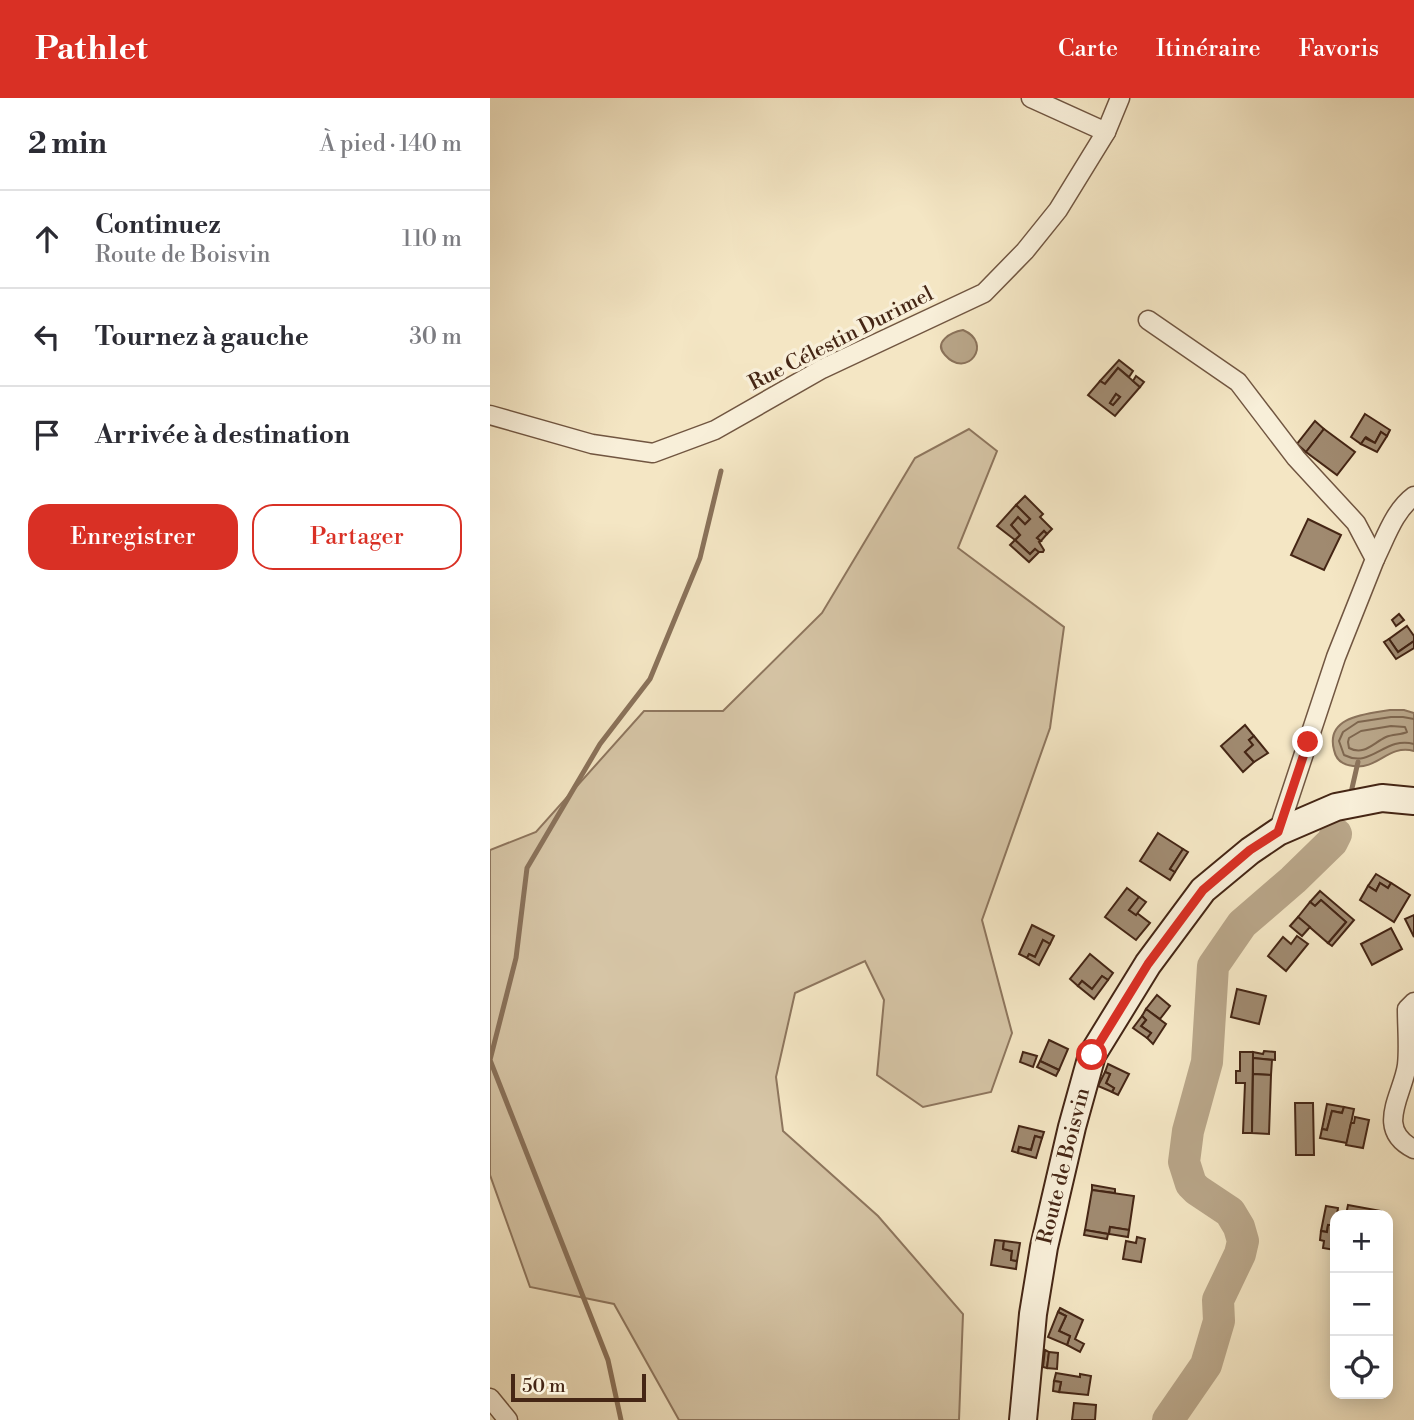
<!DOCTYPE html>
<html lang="fr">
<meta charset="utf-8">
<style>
body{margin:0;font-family:"Libre Bodoni",serif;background:#f7f7f7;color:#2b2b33}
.controls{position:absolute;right:21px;bottom:21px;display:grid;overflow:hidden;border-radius:14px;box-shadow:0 4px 18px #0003}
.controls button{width:63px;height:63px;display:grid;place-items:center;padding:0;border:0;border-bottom:2px solid #e1e1e2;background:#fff;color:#2b2b33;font:35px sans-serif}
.scale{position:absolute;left:21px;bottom:18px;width:135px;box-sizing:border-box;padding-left:7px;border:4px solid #452615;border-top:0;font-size:19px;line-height:24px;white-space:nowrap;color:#452615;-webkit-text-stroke:5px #f8efd9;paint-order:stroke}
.stop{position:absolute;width:21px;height:21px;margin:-16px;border:5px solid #d93025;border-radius:50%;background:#fff}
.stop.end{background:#d93025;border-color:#fff;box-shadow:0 2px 7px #0008}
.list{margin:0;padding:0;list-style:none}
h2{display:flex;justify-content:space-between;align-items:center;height:91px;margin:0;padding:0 28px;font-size:30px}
h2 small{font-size:23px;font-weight:400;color:#7c7c81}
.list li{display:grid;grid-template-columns:46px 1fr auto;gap:21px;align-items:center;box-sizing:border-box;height:98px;padding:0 28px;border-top:2px solid #e1e1e2}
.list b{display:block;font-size:26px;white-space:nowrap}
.list p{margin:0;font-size:23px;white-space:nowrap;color:#7c7c81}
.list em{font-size:23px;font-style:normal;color:#7c7c81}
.actions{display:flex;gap:14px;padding:21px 28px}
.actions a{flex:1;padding:16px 0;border:2px solid #d93025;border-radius:21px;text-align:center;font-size:24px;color:#d93025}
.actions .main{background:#d93025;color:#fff}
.icon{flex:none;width:38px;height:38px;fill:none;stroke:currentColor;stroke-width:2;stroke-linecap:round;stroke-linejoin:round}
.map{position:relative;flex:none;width:924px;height:1322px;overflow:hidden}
header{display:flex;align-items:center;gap:42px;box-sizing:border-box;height:98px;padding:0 35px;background:#d93025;color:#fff}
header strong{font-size:33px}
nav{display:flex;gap:38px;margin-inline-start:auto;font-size:24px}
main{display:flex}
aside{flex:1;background:#fff}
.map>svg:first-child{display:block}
.green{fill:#d6c5a6;stroke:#8e765e;stroke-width:2}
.water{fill:#b8a588;stroke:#8a725a;stroke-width:2}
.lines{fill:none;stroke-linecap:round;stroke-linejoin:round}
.shore{stroke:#7e664e;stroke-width:2}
.stream{stroke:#8a725a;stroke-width:5}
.river{stroke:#b8a588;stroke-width:32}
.building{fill:#a08a70;stroke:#452615;stroke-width:2;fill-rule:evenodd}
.minor-casing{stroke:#715641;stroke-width:21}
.secondary-casing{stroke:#452615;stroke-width:30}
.minor{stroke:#f8efd9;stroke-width:18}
.secondary{stroke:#f8efd9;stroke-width:26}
.route{stroke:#d93025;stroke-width:9}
.labels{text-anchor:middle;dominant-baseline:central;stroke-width:7;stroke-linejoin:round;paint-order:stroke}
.street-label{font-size:21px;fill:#452615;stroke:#f8efd9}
</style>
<header>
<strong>Pathlet</strong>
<nav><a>Carte</a><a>Itinéraire</a><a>Favoris</a></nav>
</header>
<main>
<aside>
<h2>2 min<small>À pied · 140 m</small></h2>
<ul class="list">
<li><svg class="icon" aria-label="ahead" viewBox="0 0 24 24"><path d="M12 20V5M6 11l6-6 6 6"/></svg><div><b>Continuez</b><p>Route de Boisvin</p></div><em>110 m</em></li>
<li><svg class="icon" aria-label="left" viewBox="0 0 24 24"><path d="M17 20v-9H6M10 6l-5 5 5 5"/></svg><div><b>Tournez à gauche</b></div><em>30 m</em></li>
<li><svg class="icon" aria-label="arrive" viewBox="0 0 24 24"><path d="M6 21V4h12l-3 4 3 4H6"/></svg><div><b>Arrivée à destination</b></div></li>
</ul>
<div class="actions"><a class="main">Enregistrer</a><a>Partager</a></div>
</aside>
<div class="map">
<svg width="924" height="1322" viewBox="0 0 924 1322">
<rect width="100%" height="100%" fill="#f4e6c4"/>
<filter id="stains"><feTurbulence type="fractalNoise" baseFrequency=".00286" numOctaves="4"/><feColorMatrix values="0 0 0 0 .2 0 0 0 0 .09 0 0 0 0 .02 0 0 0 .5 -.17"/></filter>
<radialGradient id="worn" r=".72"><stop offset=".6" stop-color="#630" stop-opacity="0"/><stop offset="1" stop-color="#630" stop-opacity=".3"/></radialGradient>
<!-- green -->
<path class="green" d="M479 331 507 353 468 450 574 529 560 630 492 822 522 935 501 994 433 1009 387 977 394 902 375 863 305 895 286 979 293 1033 388 1118 473 1216 469 1322H189L124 1206 40 1189 0 1077V752L46 734 154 613H233L332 515 425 360Z"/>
<!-- water -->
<g class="water">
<path d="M473 232C504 245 477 282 455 257 443 244 461 234 473 232Z"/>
<path d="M900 612H914L924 615V653C898 646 888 672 863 668 853 667 846 662 844 652 835 618 877 616 900 612Z"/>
</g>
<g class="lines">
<!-- shore -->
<g class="shore">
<path d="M924 621 913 619H901L868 624 853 634 849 643 854 657C882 671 894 638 924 646"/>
<path d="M901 628 915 629 917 634C911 637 903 636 896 639 883 645 874 658 859 650L858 644 859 640 871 633Z"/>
</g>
<!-- stream -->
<g class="stream">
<path d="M860 699 868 664"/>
<path d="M131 1322 118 1262 0 962 26 860 37 770 110 646 160 581 210 460 231 373"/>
</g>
<!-- river -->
<path class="river" d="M678 1322 716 1267 729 1223 728 1202 750 1156 753 1143 749 1129 740 1114 707 1092 701 1086 694 1064 698 1033 717 964 723 868 752 826 803 782 842 744 846 736"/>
</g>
<!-- building -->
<g class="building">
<path d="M629 262 643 273 639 279 628 270 615 286 610 283Z"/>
<path d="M628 270 650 289 625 318 598 297 610 283 615 286ZM626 296 630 299 623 307 620 305Z"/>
<path d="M646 278 654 284 650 289 643 283Z"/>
<path d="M626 296 630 299 623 307 620 305Z"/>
<path d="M875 316 900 332 897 338 891 334 885 345 876 339 871 346 861 339Z"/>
<path d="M825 323 834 331 816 354 807 346Z"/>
<path d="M834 331 865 354 847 377 816 354Z"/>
<path d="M891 334 897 338 887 354 871 346 875 340 885 345Z"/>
<path d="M535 398 553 416 550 419 562 431 557 436 554 433 547 440 551 443 549 444 554 452 553 454H548L545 451 540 456 525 442 530 437 521 427 528 419 535 426 540 421 526 407Z"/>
<path d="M526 407 540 421 535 426 528 419 521 427 530 437 525 442 507 428Z"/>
<path d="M818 421 851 437 834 472 801 457Z"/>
<path d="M554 433 557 436 551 443 547 440Z"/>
<path d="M525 442 540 456 545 451 549 454 539 464 520 447Z"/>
<path d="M909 516 914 522 906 528 902 522Z"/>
<path d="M917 528 924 538V543L908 554 899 541Z"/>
<path d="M899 541 908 554 924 543V550L906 561 894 544Z"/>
<path d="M755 627 764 638 759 642 763 647 755 654 764 664 753 674 731 648Z"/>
<path d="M764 638 778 655 764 664 755 654 763 647 759 642Z"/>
<path d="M668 735 693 751 680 771 685 774 680 782 650 763Z"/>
<path d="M693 751 698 754 685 774 680 771Z"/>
<path d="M886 776 901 785 898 790 890 785 886 793 878 788Z"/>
<path d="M890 785 898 790 901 785 920 797 904 824 870 802 878 788 886 793Z"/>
<path d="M637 790 649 799 639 812 646 817 647 815 660 825 646 842 615 819Z"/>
<path d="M830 793 864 822 842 848 838 845 856 824 831 802 825 808 820 804Z"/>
<path d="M649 799 656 804 646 817 639 812Z"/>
<path d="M831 802 856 824 838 845 808 819 820 804 825 808Z"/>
<path d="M924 817V839L915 821Z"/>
<path d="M808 819 820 829 812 838 800 828Z"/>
<path d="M542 827 564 838 560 846 553 842 545 859 539 856 537 860 529 856Z"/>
<path d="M901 830 912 851 882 867 871 846Z"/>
<path d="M807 838 818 846 796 873 778 858 793 839 801 846Z"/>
<path d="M553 842 560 846 549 867 537 860 539 856 545 859Z"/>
<path d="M600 856 623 875 618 882 612 878 602 891 592 883 588 888 580 881Z"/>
<path d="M612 878 618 882 604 901 588 888 592 883 602 891Z"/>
<path d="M747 891 776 898 769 926 741 919Z"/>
<path d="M667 897 680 908 670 921 656 911Z"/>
<path d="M656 911 676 926 663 946 657 940 661 935 651 928 656 922 652 918Z"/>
<path d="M652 918 656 922 651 928 661 935 657 940 643 930Z"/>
<path d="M559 942 578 951 569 972 550 963Z"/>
<path d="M774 953 785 954V962L763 960V954L773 956Z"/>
<path d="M533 954 547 958 543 969 530 964Z"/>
<path d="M750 954H763L762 1035H753L755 985H746V973H750Z"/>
<path d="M763 960 782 962 781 977 763 976Z"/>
<path d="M550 963 569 972 566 978 547 969Z"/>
<path d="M618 966 639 976 628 997 622 994 624 990 616 985 620 976 615 974Z"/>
<path d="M615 974 620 976 616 985 624 990 622 994 608 988Z"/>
<path d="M763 976 781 977 779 1036 762 1035Z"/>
<path d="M805 1005H823L824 1057H806Z"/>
<path d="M837 1006 854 1009 852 1015 842 1013 837 1032 832 1031Z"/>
<path d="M854 1009 864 1011 857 1045 830 1040 832 1031 837 1032 842 1013 852 1015Z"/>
<path d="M865 1019 879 1022 873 1050 856 1047 861 1025H864Z"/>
<path d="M529 1028 554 1034 552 1040 545 1038 541 1052 529 1049 528 1055 522 1053Z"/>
<path d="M545 1038 552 1040 546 1060 528 1055 529 1049 541 1052Z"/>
<path d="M602 1087 625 1091V1095L602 1092Z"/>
<path d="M602 1092 644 1098 639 1132 620 1129 619 1136 595 1132Z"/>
<path d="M858 1107 891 1113 890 1117H856Z"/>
<path d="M836 1108 848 1110 847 1117H845V1128L838 1127 837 1134 831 1133Z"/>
<path d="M838 1127H845V1152L833 1150 834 1143 830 1142 831 1133 837 1134Z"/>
<path d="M620 1129 639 1132 638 1139 619 1136Z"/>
<path d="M595 1132 618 1136 617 1141 594 1137Z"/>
<path d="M647 1139 655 1141 651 1164 633 1161 636 1143 646 1145Z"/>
<path d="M505 1142 514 1143 513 1151 522 1153 521 1162 527 1163 526 1171 501 1167Z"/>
<path d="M514 1143 530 1145 527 1163 521 1162 522 1153 513 1151Z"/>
<path d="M570 1210 593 1222 585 1241 594 1246 590 1254 577 1247 580 1238 569 1233 576 1218 568 1214Z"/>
<path d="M568 1214 576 1218 569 1233 580 1238 577 1247 558 1239Z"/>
<path d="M555 1252 559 1254 557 1270 553 1269Z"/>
<path d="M559 1254 568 1255 567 1271 557 1270Z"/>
<path d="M566 1275 590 1279V1276L601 1278 598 1297 569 1294 571 1284 564 1283Z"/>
<path d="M564 1283 571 1284 569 1294 563 1293Z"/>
<path d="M584 1305 606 1307 605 1322H582Z"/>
</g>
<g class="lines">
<defs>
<g id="minor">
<path d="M541 0 616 34"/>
<path d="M658 222 748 284 806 360 866 425 885 461 846 559 788 734"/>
<path d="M0 317 102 346 163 355 225 332 332 271 494 195 535 153 568 112 616 34 630 0"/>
<path d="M885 461C896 439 904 413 924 398"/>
<path d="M924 904 917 911C917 930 919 949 917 967 913 997 884 1031 924 1051"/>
<path d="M0 1300 18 1322"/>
</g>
<path id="secondary" d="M533 1322 543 1216 554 1149 582 1029 602 957 658 866 713 792 760 753 788 734 846 709 892 700 924 703"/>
</defs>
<!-- minor casing -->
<use href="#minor" class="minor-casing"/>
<!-- secondary casing -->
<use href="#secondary" class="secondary-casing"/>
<!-- minor -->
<use href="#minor" class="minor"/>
<!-- secondary -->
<use href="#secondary" class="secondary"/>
</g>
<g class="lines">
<!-- route -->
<path class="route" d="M602 957 658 866 713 792 760 752 788 734 818 644"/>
</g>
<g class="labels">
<!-- street labels -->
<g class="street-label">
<text transform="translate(351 241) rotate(-27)">Rue Célestin Durimel</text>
<text transform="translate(574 1068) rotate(-76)">Route de Boisvin</text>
</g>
</g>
<rect width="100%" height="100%" filter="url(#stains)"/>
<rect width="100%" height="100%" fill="url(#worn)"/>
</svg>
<div class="controls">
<button>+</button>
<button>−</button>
<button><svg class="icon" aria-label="locate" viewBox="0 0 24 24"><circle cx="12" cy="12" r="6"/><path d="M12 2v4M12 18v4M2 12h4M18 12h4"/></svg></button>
</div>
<div class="scale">50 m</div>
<div class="stop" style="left:602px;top:957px"></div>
<div class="stop end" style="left:818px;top:644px"></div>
</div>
</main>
